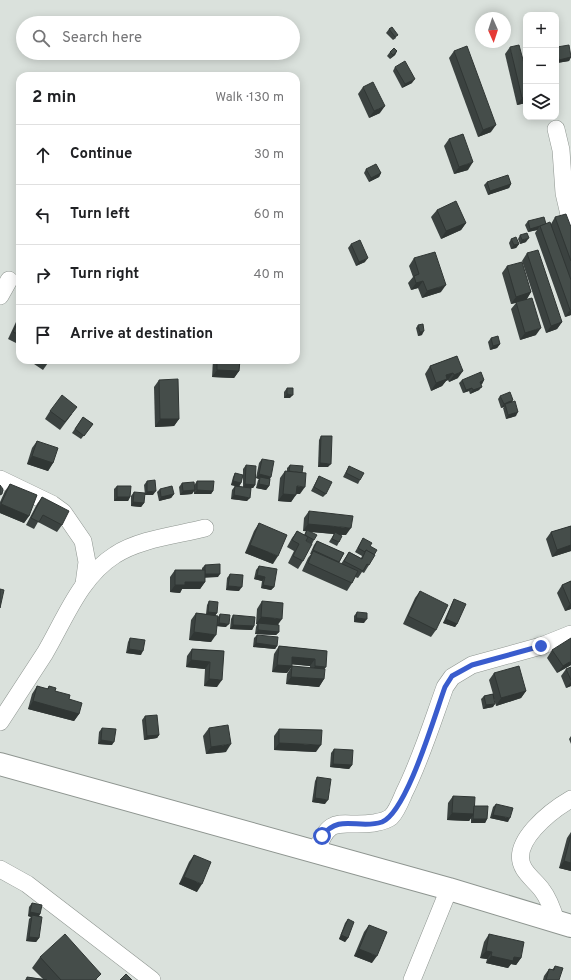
<!DOCTYPE html>
<meta charset="utf-8">
<style>
body{margin:0;font-family:Overpass,sans-serif;background:#f2f2f2;color:#202124}
.controls{position:absolute;right:12px;top:12px;display:grid;overflow:hidden;border-radius:8px;box-shadow:0 2px 10px #0003}
.controls button{width:36px;height:36px;display:grid;place-items:center;padding:0;border:0;border-bottom:1px solid #e0e0e0;background:#fff;color:#202124;font:20px sans-serif}
.compass{position:absolute;left:475px;top:12px;width:36px;height:36px;border-radius:50%;background:#fff;box-shadow:0 2px 10px #0003;rotate:177deg}
.stop{position:absolute;width:12px;height:12px;margin:-9px;border:3px solid #395ccd;border-radius:50%;background:#fff}
.stop.end{background:#395ccd;border-color:#fff;box-shadow:0 1px 4px #0008}
.list{margin:0;padding:0;list-style:none}
h2{display:flex;justify-content:space-between;align-items:center;height:52px;margin:0;padding:0 16px;font-size:17px}
h2 small{font-size:13px;font-weight:400;color:#757577}
.list li{display:grid;grid-template-columns:26px 1fr auto;gap:12px;align-items:center;box-sizing:border-box;height:60px;padding:0 16px;border-top:1px solid #e0e0e0}
.list b{display:block;font-size:15px;white-space:nowrap}
.list em{font-size:13px;font-style:normal;color:#757577}
.icon{flex:none;width:22px;height:22px;fill:none;stroke:currentColor;stroke-width:2;stroke-linecap:round;stroke-linejoin:round}
.map{position:relative;flex:none;width:571px;height:980px;overflow:hidden}
.search{position:absolute;background:#fff;box-shadow:0 2px 10px #0003;left:16px;top:16px;width:284px;height:44px;display:flex;align-items:center;gap:10px;box-sizing:border-box;padding:0 14px;border-radius:22px;color:#757577;font-size:15px}
.panel{position:absolute;background:#fff;box-shadow:0 2px 10px #0003;left:16px;top:72px;width:284px;height:292px;border-radius:12px}
.map>svg:first-child{display:block}
.lines{fill:none;stroke-linecap:round;stroke-linejoin:round}
.minor-casing{stroke:#8e9590;stroke-width:18}
.secondary-casing{stroke:#8e9590;stroke-width:24}
.minor{stroke:#fff;stroke-width:17}
.secondary{stroke:#fff;stroke-width:22}
.wall{fill:#3b4240}
.shaded-wall{fill:#303634}
.building{fill:#454d4a;stroke:#303634}
.route{stroke:#395ccd;stroke-width:5}
</style>
<div class="map">
<svg width="571" height="980" viewBox="0 0 571 980">
<rect width="100%" height="100%" fill="#dae1dc"/>
<g class="lines">
<defs>
<g id="minor">
<path d="M556 129 561 150 564 193 571 223"/>
<path d="M0 296 9 280"/>
<path d="M0 479 52 504 63 512 83 541 87 562 84 584"/>
<path d="M0 722C15 699 30 676 45 653 65 619 80 577 115 555 139 539 178 535 205 528"/>
<path d="M316 852C331 812 340 828 374 823 379 822 386 821 391 817 397 811 401 800 404 793 421 759 432 723 445 687L452 677 472 665 541 646 571 634"/>
<path d="M0 869 27 884 152 980"/>
<path d="M556 921C553 911 549 899 542 890 537 883 529 877 524 869 508 843 552 810 571 799"/>
<path d="M412 980 449 889"/>
</g>
<path id="secondary" d="M0 764 449 889 571 926"/>
</defs>
<!-- minor casing -->
<use href="#minor" class="minor-casing"/>
<!-- secondary casing -->
<use href="#secondary" class="secondary-casing"/>
<!-- minor -->
<use href="#minor" class="minor"/>
<!-- secondary -->
<use href="#secondary" class="secondary"/>
</g>
<!-- wall -->
<g class="wall">
<path d="M392 27 396 38 393 40 386 33 389 29Z"/>
<path d="M510 47 526 103 517 105 505 54Z"/>
<path d="M557 47 571 56V57L569 61 557 63 556 60V48Z"/>
<path d="M397 51 395 55 390 59 387 56 390 52Z"/>
<path d="M454 51 491 132 478 137 449 58Z"/>
<path d="M395 67 412 83 402 88 393 71Z"/>
<path d="M363 87 380 113 369 118 358 94Z"/>
<path d="M449 139 468 170 454 174 444 146Z"/>
<path d="M366 169 381 173 379 177 369 182 364 173Z"/>
<path d="M487 182 511 184 509 188 488 195 484 185Z"/>
<path d="M437 210 466 223 461 230 441 239 431 217Z"/>
<path d="M555 217 571 227V315L565 317 535 233 537 230 528 232 525 225 528 221 551 224Z"/>
<path d="M520 235 526 242 520 244 518 239Z"/>
<path d="M511 239 519 244 516 248 511 249 509 243Z"/>
<path d="M351 244 365 262 356 266 348 248Z"/>
<path d="M527 253 562 322 557 329 546 333 522 261Z"/>
<path d="M414 258 441 292 422 298 418 288 411 290 408 283 413 277 409 266Z"/>
<path d="M507 266 531 292 527 299 536 335 520 340 511 309 516 303 511 304 502 273Z"/>
<path d="M20 317V345L8 339 16 322Z"/>
<path d="M418 325 422 335 418 336 416 328Z"/>
<path d="M491 338 500 344 497 348 490 350 488 342Z"/>
<path d="M457 356 458 378 449 382 448 380 446 381 442 386 431 391 425 374 430 366Z"/>
<path d="M28 360H50L43 370Z"/>
<path d="M213 360H240L239 371 234 378 212 377Z"/>
<path d="M159 380 179 419 174 426 155 427 154 387Z"/>
<path d="M462 380H484L482 384 481 385 479 390 470 394 469 391 463 393 459 383Z"/>
<path d="M287 388 290 398H284V392Z"/>
<path d="M500 396 512 402 516 416 506 419 503 408 504 407 501 408 498 399Z"/>
<path d="M50 411 72 414 60 430 45 419Z"/>
<path d="M83 417 93 424 81 439 72 433Z"/>
<path d="M321 436 328 467H318L319 440Z"/>
<path d="M37 441 53 463 48 471 27 464 32 448Z"/>
<path d="M262 459 270 479 269 486 266 490 256 488 258 480 259 479 256 478 259 463Z"/>
<path d="M246 465 255 485 253 488H251L247 501 231 499 232 490 235 486H236L231 485 233 477 235 473 241 483 239 486 243 487V469Z"/>
<path d="M290 465 300 494H296L291 502 278 501 280 478 285 471H287V468Z"/>
<path d="M349 466 360 480 358 484 343 477Z"/>
<path d="M319 476 326 494 323 497 311 491Z"/>
<path d="M147 481 153 495H145L144 485Z"/>
<path d="M197 481 213 491 211 494H194V490L192 494 180 495 179 487 182 483 194 488 195 484Z"/>
<path d="M10 484 29 516 24 523 0 513V502L5 491Z"/>
<path d="M117 486 130 497 128 501H114V489Z"/>
<path d="M160 489 174 494 171 498 159 501 157 492Z"/>
<path d="M134 492 144 503 141 507 131 506V496Z"/>
<path d="M42 497 62 525 57 532 38 522 34 529 26 525 37 504Z"/>
<path d="M309 511 346 535H341L339 542 337 546 329 542 334 534 310 532 314 540 312 544 306 541 303 561 298 569 288 563 294 551 287 547 292 538 297 531 304 535 306 531H303L304 518Z"/>
<path d="M259 523 273 564 245 553 254 531Z"/>
<path d="M571 526V551L552 557 546 539 551 532Z"/>
<path d="M363 538 370 546 369 565 364 573 362 572 358 578 355 577 352 583 347 591 302 571 308 558 311 554H310L314 545 317 541 344 553 339 563 341 564 349 552 361 558 362 556 355 552Z"/>
<path d="M205 565 218 577H205V582L200 589H182L180 593 170 592V577L175 570H202V568Z"/>
<path d="M259 566 274 587 271 590 261 588 262 581 254 579 256 570Z"/>
<path d="M230 574 239 591 226 590 227 578Z"/>
<path d="M571 581V609L565 611 557 593 562 585Z"/>
<path d="M420 591 436 630 431 637 403 624 415 598Z"/>
<path d="M454 599 457 624 455 627 443 623 452 603Z"/>
<path d="M209 601 217 613 215 615 218 617 220 614 226 627 217 626 211 642 189 640 191 620 196 613 206 614 207 605Z"/>
<path d="M262 601 278 624 279 632 276 635 255 634 256 627 257 624H256L257 609Z"/>
<path d="M357 612 364 623 354 622V616Z"/>
<path d="M233 615 254 626 252 630 230 629 231 619Z"/>
<path d="M257 635 277 646 275 649 253 647 254 638Z"/>
<path d="M130 638 141 655 126 653 128 642Z"/>
<path d="M279 646 327 651 324 669V679L319 687 286 684 287 674 292 666 310 668V666L292 664V666L287 673 272 672 274 654Z"/>
<path d="M192 649 224 651 217 687 204 686 205 669 186 667 187 656Z"/>
<path d="M552 650 571 665 557 673 547 658Z"/>
<path d="M571 667V686L566 688 561 676 566 669Z"/>
<path d="M494 673 526 691 521 698 496 706 494 699 493 707 483 709 481 699 484 696 493 694 489 680Z"/>
<path d="M37 686 47 689 49 686 55 691 69 699 79 714 74 721 28 709 32 694Z"/>
<path d="M145 716 159 735 157 738 144 740 142 720Z"/>
<path d="M102 728 112 745 98 744 99 732Z"/>
<path d="M209 728 226 752 206 754 203 736Z"/>
<path d="M279 729 316 752 274 750V736Z"/>
<path d="M571 736V744L569 739Z"/>
<path d="M334 749 352 765 349 769 330 767 331 753Z"/>
<path d="M317 777 325 804 312 802 315 781Z"/>
<path d="M453 796 474 806 487 819 485 823H471V818L469 821 447 820 448 803Z"/>
<path d="M496 804 508 822 490 818 493 807Z"/>
<path d="M571 832V871L559 868 567 838Z"/>
<path d="M194 855 197 892 179 884 189 862Z"/>
<path d="M32 903 40 914 39 916V938L36 942 26 941 29 919 31 917 28 916 29 907Z"/>
<path d="M348 919V938L345 942 339 939 345 923Z"/>
<path d="M369 925 372 963 354 956 364 932Z"/>
<path d="M489 934 521 958 516 965 511 964 508 968 486 963 487 959 480 958 484 942Z"/>
<path d="M40 957 97 980H25L27 977 43 979 32 968Z"/>
<path d="M555 966 559 980H543L544 976 549 969 552 970Z"/>
</g>
<!-- shaded-wall -->
<g class="shaded-wall">
<path d="M397 51 395 55 390 59 393 55Z"/>
<path d="M571 57 569 61 557 63 559 60Z"/>
<path d="M415 79 412 83 402 88 405 84Z"/>
<path d="M526 97V103L517 105 522 98Z"/>
<path d="M385 106 380 113 369 118 374 111Z"/>
<path d="M496 125 491 132 478 137 483 130Z"/>
<path d="M473 162 468 170 454 174 459 167Z"/>
<path d="M381 173 379 177 369 182 371 178Z"/>
<path d="M511 184 509 188 488 195 490 191Z"/>
<path d="M466 223 461 230 441 239 446 231Z"/>
<path d="M540 226 537 230 528 232 530 229Z"/>
<path d="M529 238 526 242 520 244 522 240Z"/>
<path d="M519 244 516 248 511 249 514 245Z"/>
<path d="M368 258 365 262 356 266 359 262Z"/>
<path d="M423 281 418 288 411 290 416 283Z"/>
<path d="M446 285 441 292 422 298 427 291Z"/>
<path d="M531 292 526 300 511 304 516 297Z"/>
<path d="M570 310H571V315L565 317Z"/>
<path d="M562 322 557 329 546 333 551 326Z"/>
<path d="M541 328 536 335 520 340 525 333Z"/>
<path d="M424 331 422 335 418 336 420 332Z"/>
<path d="M500 344 497 348 490 350 493 346Z"/>
<path d="M217 370 239 371 234 378 212 377Z"/>
<path d="M463 371 458 378 449 382 454 375Z"/>
<path d="M453 373 448 380 446 381 442 386 431 391 436 383 446 375Z"/>
<path d="M484 380 482 384 477 386 480 382Z"/>
<path d="M482 387 479 390 470 394 473 390Z"/>
<path d="M472 388 469 391 463 393 466 390Z"/>
<path d="M287 394 293 395 290 398H284Z"/>
<path d="M513 400 511 404H505L504 407 501 408 504 404Z"/>
<path d="M518 412 516 416 506 419 508 415Z"/>
<path d="M160 419H179L174 426 155 427Z"/>
<path d="M32 456 53 463 48 471 27 464Z"/>
<path d="M320 463 331 464 328 467H318Z"/>
<path d="M259 474 271 477 269 481 260 477 259 479 256 478Z"/>
<path d="M233 481 241 483 239 487 231 485Z"/>
<path d="M245 484 255 485 253 488H243Z"/>
<path d="M259 484 269 486 266 490 256 488Z"/>
<path d="M297 486 305 487 300 494 292 493Z"/>
<path d="M195 490 192 494 180 495 183 491Z"/>
<path d="M197 490 213 491 211 494H194Z"/>
<path d="M156 491 153 495H145L147 492Z"/>
<path d="M174 494 171 498 159 501 161 497Z"/>
<path d="M283 494 296 495 291 502 278 501Z"/>
<path d="M234 495 250 498 247 501 231 499Z"/>
<path d="M117 497H130L128 501H114Z"/>
<path d="M133 502 144 503 141 507 131 506Z"/>
<path d="M1 504 29 516 24 523 0 513V506Z"/>
<path d="M308 524 351 528 346 535 334 534 335 532 334 534 303 531Z"/>
<path d="M250 545 278 556 273 564 245 553Z"/>
<path d="M571 545V551L552 557 557 550Z"/>
<path d="M205 574H220L218 577 202 578Z"/>
<path d="M257 575 265 577 262 581 254 579Z"/>
<path d="M185 582H205L200 589H182L180 593 170 592 175 585Z"/>
<path d="M263 585 274 587 271 590 261 588Z"/>
<path d="M228 586 242 587 239 591 226 590Z"/>
<path d="M570 604H571V609L565 611Z"/>
<path d="M208 612 217 613 215 616H205Z"/>
<path d="M261 617 282 619 277 626 258 623 257 624H256Z"/>
<path d="M356 618 367 619 364 623 354 622Z"/>
<path d="M446 619 457 624 455 627 443 623Z"/>
<path d="M219 623 229 624 226 627 216 626Z"/>
<path d="M233 625 254 626 252 630 230 629Z"/>
<path d="M258 630 279 632 276 635 255 634Z"/>
<path d="M194 632 216 635 211 642 189 640Z"/>
<path d="M256 643 277 646 275 649 253 647Z"/>
<path d="M129 649 143 651 141 655 126 653Z"/>
<path d="M292 657 315 659 310 666 287 664Z"/>
<path d="M191 660 210 662 205 669 186 667Z"/>
<path d="M571 661V665L557 673 563 666Z"/>
<path d="M277 665 292 666 287 673 272 672Z"/>
<path d="M315 666 326 667 321 674H310Z"/>
<path d="M291 677 324 679 319 687 286 684Z"/>
<path d="M209 679 222 680 217 687 204 686Z"/>
<path d="M571 682V686L566 688Z"/>
<path d="M526 691 521 698 496 706 501 698Z"/>
<path d="M33 701 79 714 74 721 28 709Z"/>
<path d="M495 704 493 707 483 709 486 705Z"/>
<path d="M159 735 157 738 144 740 147 736Z"/>
<path d="M101 740 114 742 112 745 98 744Z"/>
<path d="M279 743 321 745 316 752 274 750Z"/>
<path d="M231 744 226 752 206 754 211 747Z"/>
<path d="M333 764 352 765 349 769 330 767Z"/>
<path d="M315 798 328 800 325 804 312 802Z"/>
<path d="M452 813 474 814 469 821 447 820Z"/>
<path d="M493 815 510 818 508 822 490 818Z"/>
<path d="M473 819H487L485 823H471Z"/>
<path d="M564 861 571 863V871L559 868Z"/>
<path d="M184 877 202 884 197 892 179 884Z"/>
<path d="M30 912 40 914 38 918 32 915 31 917 28 916Z"/>
<path d="M341 935 348 938 345 942 339 939Z"/>
<path d="M29 937 39 938 36 942 26 941Z"/>
<path d="M359 949 377 956 372 963 354 956Z"/>
<path d="M486 951 492 952 487 959 480 958Z"/>
<path d="M491 956 514 957 521 958 516 965 511 964 508 968 486 963Z"/>
</g>
<!-- building -->
<g class="building">
<path d="M392 27 398 35 395 37 389 29Z"/>
<path d="M519 45 526 71V97L522 98 510 47Z"/>
<path d="M569 45 571 57 559 60 557 47Z"/>
<path d="M467 46 496 125 483 130 454 51Z"/>
<path d="M394 48 397 51 393 55 390 52Z"/>
<path d="M405 61 415 79 405 84 395 67Z"/>
<path d="M373 82 385 106 374 111 363 87Z"/>
<path d="M463 134 473 162 459 167 449 139Z"/>
<path d="M376 164 381 173 371 178 366 169Z"/>
<path d="M508 175 511 184 490 191 487 182Z"/>
<path d="M456 201 466 223 446 231 437 210Z"/>
<path d="M566 214 571 227V261L555 217Z"/>
<path d="M544 217 546 224 540 226 530 229 528 221Z"/>
<path d="M550 222 571 280V310H570L540 226Z"/>
<path d="M527 233 529 238 522 240 520 235Z"/>
<path d="M516 237 519 244 514 245 511 239Z"/>
<path d="M360 240 368 258 359 262 351 244Z"/>
<path d="M538 250 562 322 551 326 527 253Z"/>
<path d="M435 252 446 285 427 291 423 281 416 283 414 276 419 274 414 258Z"/>
<path d="M522 262 531 292 516 297 507 266Z"/>
<path d="M532 298 541 328 525 333 516 302Z"/>
<path d="M20 318V335L13 332Z"/>
<path d="M423 324 424 331 420 332 418 325Z"/>
<path d="M498 336 500 344 493 346 491 338Z"/>
<path d="M457 356 463 371 454 375 453 373 446 375 447 379 436 383 430 366Z"/>
<path d="M45 360H50L49 362Z"/>
<path d="M217 360H240L239 371 217 370Z"/>
<path d="M481 372 484 380 480 382 482 387 473 390 472 388 466 390 462 380Z"/>
<path d="M178 379 179 419H160L159 380Z"/>
<path d="M287 388H293V395L287 394Z"/>
<path d="M510 392 513 400 504 404 500 396Z"/>
<path d="M62 395 77 407 65 422 50 411Z"/>
<path d="M515 401 518 412 508 415 505 404Z"/>
<path d="M83 417 93 424 84 436 75 429Z"/>
<path d="M321 436H332L331 464 320 463Z"/>
<path d="M37 441 58 448 53 463 32 456Z"/>
<path d="M262 459 274 461 271 477 259 474Z"/>
<path d="M246 465 256 466 255 485 245 484Z"/>
<path d="M290 465 303 466 302 473 289 471Z"/>
<path d="M349 466 364 473 360 480 346 473Z"/>
<path d="M285 471 306 473 305 487 297 486 296 495 283 494Z"/>
<path d="M235 473 243 475 241 483 233 481Z"/>
<path d="M319 476 332 482 326 494 314 487Z"/>
<path d="M260 477 270 479 269 486 259 484Z"/>
<path d="M155 480 156 491 147 492V481Z"/>
<path d="M197 481H214L213 491 197 490Z"/>
<path d="M194 482 195 490 183 491 182 483Z"/>
<path d="M10 484 37 495 29 516 1 504Z"/>
<path d="M0 485 3 489 2 494 0 495Z"/>
<path d="M117 486H131L130 497H117Z"/>
<path d="M172 486 174 494 161 497 160 489Z"/>
<path d="M235 486 251 488 250 498 234 495Z"/>
<path d="M134 492 145 493 144 503 133 502Z"/>
<path d="M42 497 69 511 62 525 43 515 39 522 31 518Z"/>
<path d="M309 511 353 516 351 528 308 524Z"/>
<path d="M259 523 287 535 278 556 250 545Z"/>
<path d="M571 526V545L557 550 551 532Z"/>
<path d="M307 530 317 535 314 540 305 535Z"/>
<path d="M297 531 308 537 306 541 312 544 303 561 293 556 299 544 292 540Z"/>
<path d="M335 532 342 536 339 542 332 539Z"/>
<path d="M363 538 372 543 370 546 377 550 374 555 366 550 365 552 358 548Z"/>
<path d="M317 541 344 553 339 562 313 550Z"/>
<path d="M366 550 375 555 369 565 367 564 363 571 344 561 349 552 362 559Z"/>
<path d="M313 551 358 571 352 583 308 563Z"/>
<path d="M220 564V574H205V565Z"/>
<path d="M259 566 277 569 274 587 263 585 265 577 257 575Z"/>
<path d="M175 570H205V582H185V585H175Z"/>
<path d="M230 574 243 575 242 587 228 586Z"/>
<path d="M571 581V604H570L562 585Z"/>
<path d="M0 589 4 590 0 608Z"/>
<path d="M420 591 448 605 436 630 408 616Z"/>
<path d="M454 599 466 604 457 624 446 619Z"/>
<path d="M209 601 218 602 217 613 208 612Z"/>
<path d="M262 601 283 603 282 619 261 617Z"/>
<path d="M357 612 367 613V619L356 618Z"/>
<path d="M196 613 218 616 216 635 194 632Z"/>
<path d="M220 614 230 615 229 624 219 623Z"/>
<path d="M233 615 255 617 254 626 233 625Z"/>
<path d="M258 623 279 625V632L258 630Z"/>
<path d="M257 635 278 637 277 646 256 643Z"/>
<path d="M130 638 145 640 143 651 129 649Z"/>
<path d="M571 638V661L563 666 552 650Z"/>
<path d="M279 646 327 651 326 667 315 666V659L292 657V666L277 665Z"/>
<path d="M192 649 224 651 222 680 209 679 210 662 191 660Z"/>
<path d="M292 666 325 669 324 679 291 677Z"/>
<path d="M519 666 526 691 501 698 494 673Z"/>
<path d="M571 667V680L566 669Z"/>
<path d="M37 686 48 689 49 686 56 688 55 691 70 695 69 699 82 703 79 714 33 701Z"/>
<path d="M493 694 495 704 486 705 484 696Z"/>
<path d="M157 715 159 735 147 736 145 716Z"/>
<path d="M228 725 231 744 211 747 209 728Z"/>
<path d="M102 728 116 729 114 742 101 740Z"/>
<path d="M279 729 322 730 321 745 279 743Z"/>
<path d="M334 749 353 750 352 765 333 764Z"/>
<path d="M317 777 331 779 328 800 315 798Z"/>
<path d="M453 796 475 797 474 814 452 813Z"/>
<path d="M496 804 513 808 510 818 493 815Z"/>
<path d="M474 806H488L487 819H473Z"/>
<path d="M571 835V863L564 861Z"/>
<path d="M194 855 211 862 202 884 184 877Z"/>
<path d="M32 903 42 905 40 914 30 912Z"/>
<path d="M32 915 42 917 39 938 29 937Z"/>
<path d="M348 919 354 922 348 938 341 935Z"/>
<path d="M369 925 387 932 377 956 359 949Z"/>
<path d="M65 934 101 974 96 979V980H61L40 957Z"/>
<path d="M489 934 524 942 521 958 514 957 513 961 491 956 492 952 486 951Z"/>
<path d="M555 966 563 968 559 980H546L549 969 554 970Z"/>
<path d="M126 974 132 980H120Z"/>
<path d="M27 977 47 980H27Z"/>
</g>
<g class="lines">
<!-- route -->
<path class="route" d="M322 836C340 813 358 830 382 822 407 812 435 714 445 687L452 676 472 665 541 646"/>
</g>
</svg>
<div class="controls">
<button>+</button>
<button>−</button>
<button><svg class="icon" aria-label="layers" viewBox="0 0 24 24"><path d="M12 4l9 5-9 5-9-5zM3 14l9 5 9-5"/></svg></button>
</div>
<svg class="compass" viewBox="-18 -18 36 36"><path d="M0-13l5 13h-10z" fill="#e53935"/><path d="M0 13l5-13h-10z" fill="#757577"/></svg>
<div class="stop" style="left:322px;top:836px"></div>
<div class="stop end" style="left:541px;top:646px"></div>
<div class="search"><svg class="icon" aria-label="search" viewBox="0 0 24 24"><circle cx="10" cy="10" r="6"/><path d="M15 15l6 6"/></svg>Search here</div>
<section class="panel">
<h2>2 min<small>Walk · 130 m</small></h2>
<ul class="list">
<li><svg class="icon" aria-label="ahead" viewBox="0 0 24 24"><path d="M12 20V5M6 11l6-6 6 6"/></svg><div><b>Continue</b></div><em>30 m</em></li>
<li><svg class="icon" aria-label="left" viewBox="0 0 24 24"><path d="M17 20v-9H6M10 6l-5 5 5 5"/></svg><div><b>Turn left</b></div><em>60 m</em></li>
<li><svg class="icon" aria-label="right" viewBox="0 0 24 24"><path d="M7 20v-9h11M14 6l5 5-5 5"/></svg><div><b>Turn right</b></div><em>40 m</em></li>
<li><svg class="icon" aria-label="arrive" viewBox="0 0 24 24"><path d="M6 21V4h12l-3 4 3 4H6"/></svg><div><b>Arrive at destination</b></div></li>
</ul>
</section>
</div>
